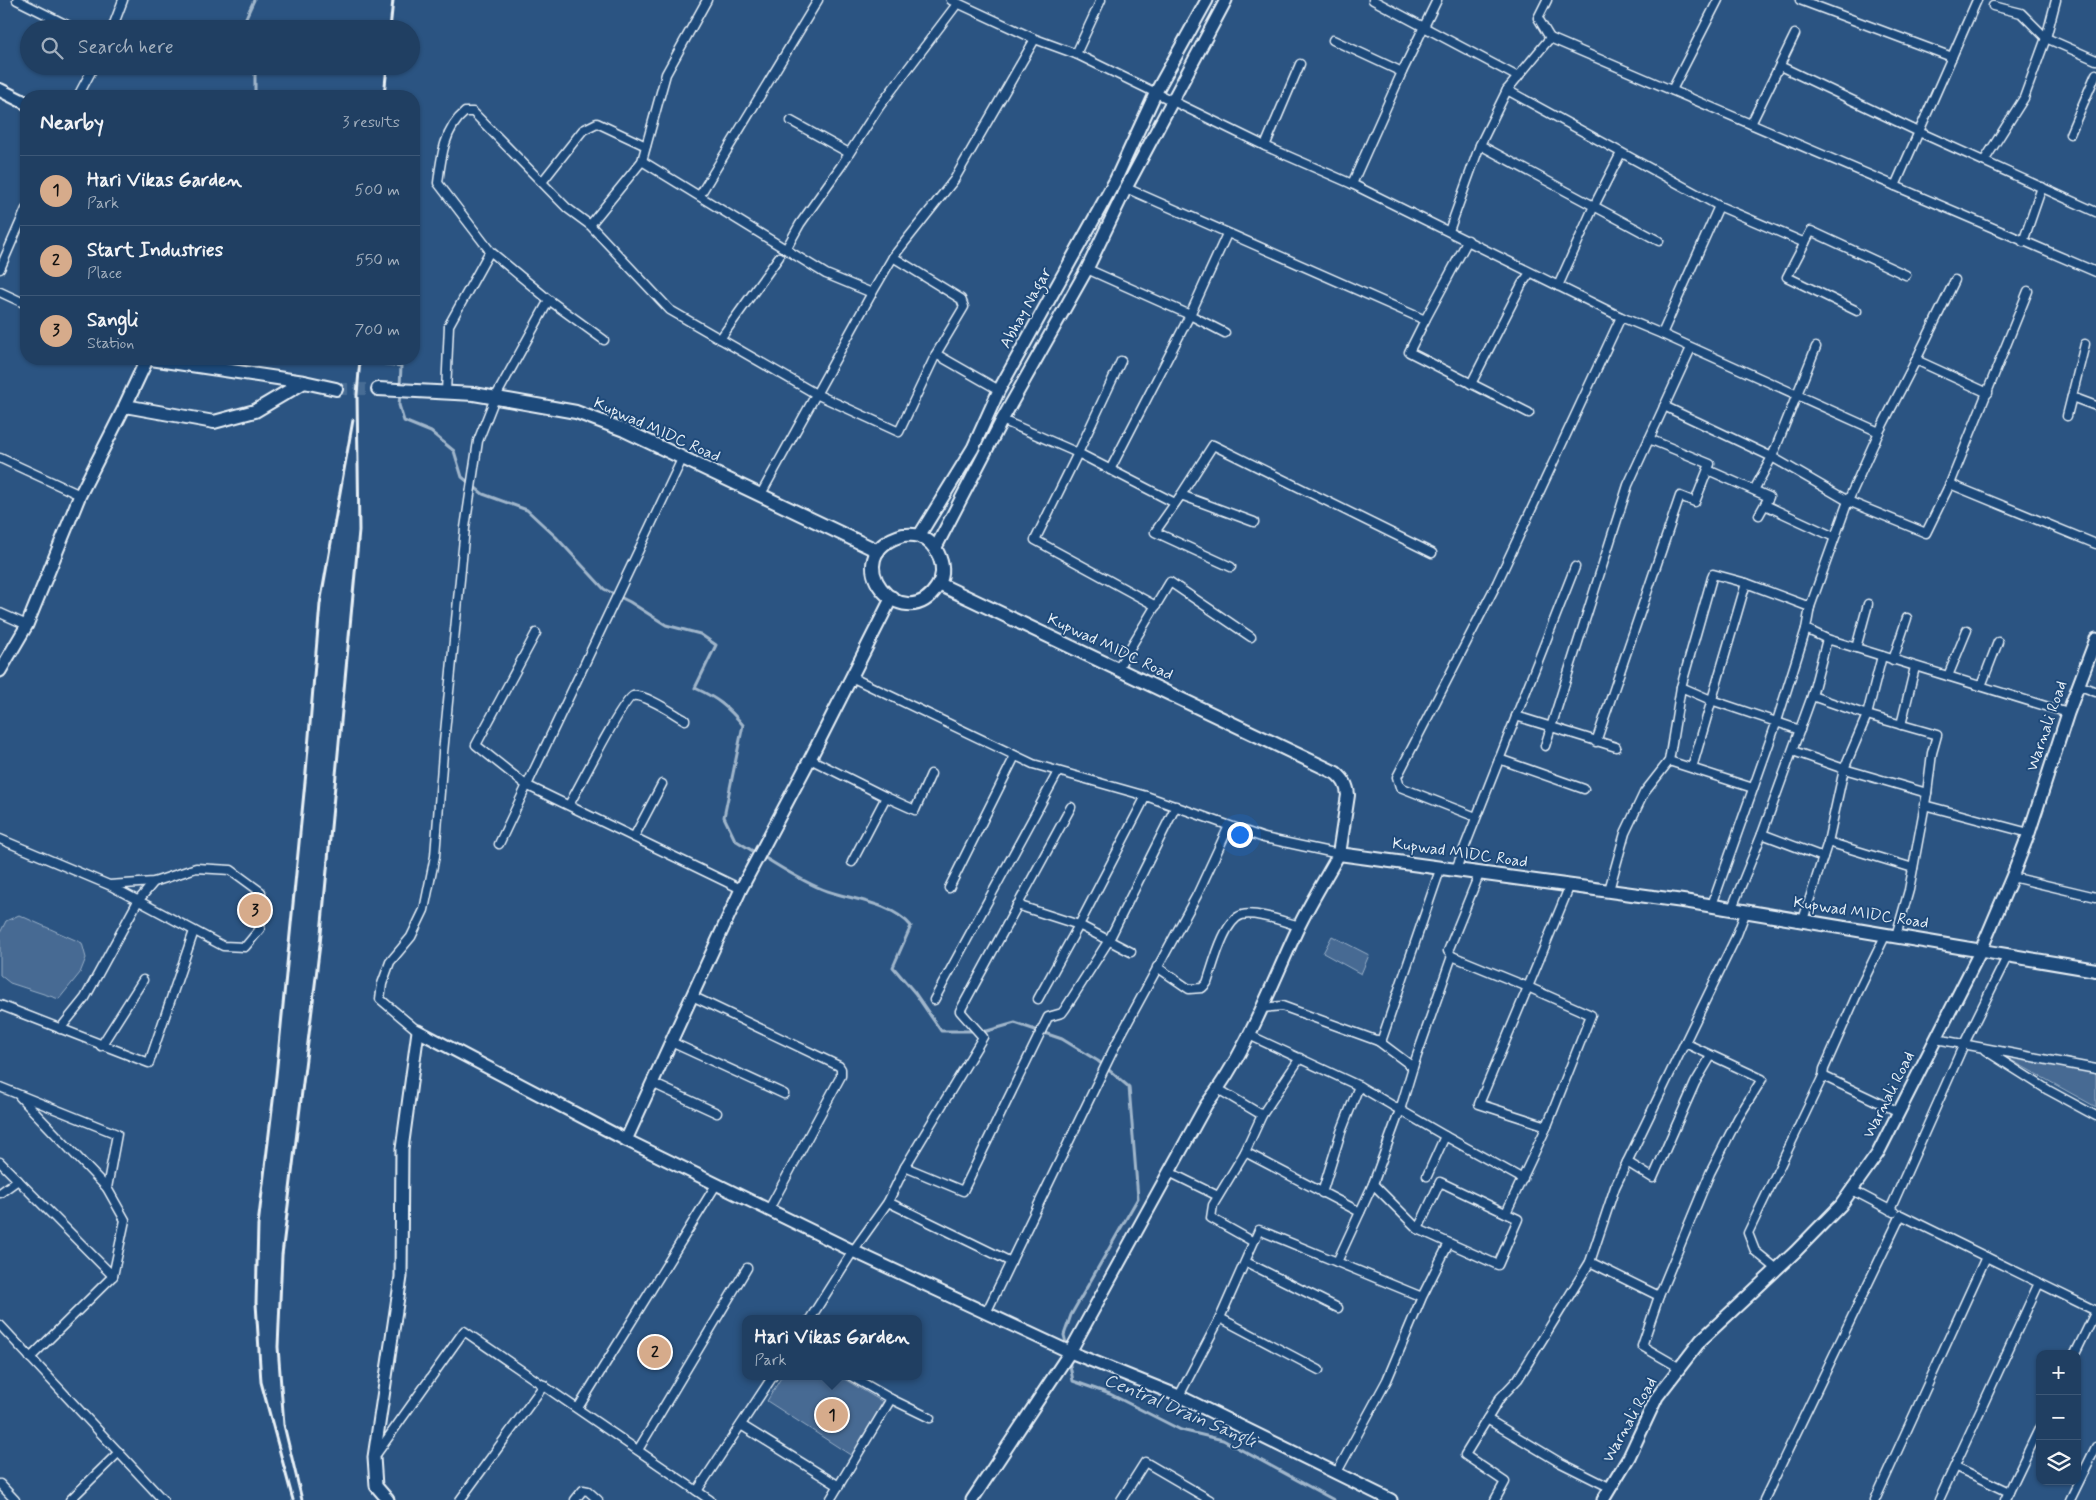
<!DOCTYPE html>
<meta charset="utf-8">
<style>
body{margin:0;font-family:Mynerve,sans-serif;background:#284668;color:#f1f3f6}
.controls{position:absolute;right:15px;bottom:15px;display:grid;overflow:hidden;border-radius:10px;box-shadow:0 1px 4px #0004}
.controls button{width:45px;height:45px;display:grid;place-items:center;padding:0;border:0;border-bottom:1px solid #3d5877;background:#203f62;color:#f1f3f6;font:25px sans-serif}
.you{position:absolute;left:1239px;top:834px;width:18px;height:18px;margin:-12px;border:4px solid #fff;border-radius:50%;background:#1a73e8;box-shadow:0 0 0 8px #1a73e833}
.badge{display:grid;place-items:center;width:32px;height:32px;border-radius:50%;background:#d6ab8b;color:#111;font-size:16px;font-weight:700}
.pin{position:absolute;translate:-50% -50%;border:2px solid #fff;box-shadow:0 1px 5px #0006}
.popup{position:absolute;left:742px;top:1315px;width:180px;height:65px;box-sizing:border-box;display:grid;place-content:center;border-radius:10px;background:#203f62;filter:drop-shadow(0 1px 4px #0005);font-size:16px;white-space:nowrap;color:#a2afbe}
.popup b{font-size:19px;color:#f1f3f6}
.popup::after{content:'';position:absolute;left:50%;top:100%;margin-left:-10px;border:10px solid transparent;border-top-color:#203f62}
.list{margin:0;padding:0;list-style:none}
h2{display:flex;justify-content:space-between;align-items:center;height:65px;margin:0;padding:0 20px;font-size:21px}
h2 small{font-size:16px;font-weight:400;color:#a2afbe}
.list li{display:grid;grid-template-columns:32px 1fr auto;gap:15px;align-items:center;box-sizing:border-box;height:70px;padding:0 20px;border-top:1px solid #3d5877}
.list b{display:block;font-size:19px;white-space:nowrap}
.list p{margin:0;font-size:16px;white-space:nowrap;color:#a2afbe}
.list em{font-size:16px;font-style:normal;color:#a2afbe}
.icon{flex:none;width:28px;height:28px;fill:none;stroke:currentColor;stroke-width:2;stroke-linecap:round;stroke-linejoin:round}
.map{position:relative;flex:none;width:2096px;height:1500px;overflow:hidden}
.search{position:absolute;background:#203f62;box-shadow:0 1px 4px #0004;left:20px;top:20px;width:400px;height:55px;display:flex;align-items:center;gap:12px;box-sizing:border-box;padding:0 18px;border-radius:28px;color:#a2afbe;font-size:19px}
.panel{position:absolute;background:#203f62;box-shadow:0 1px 4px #0004;left:20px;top:90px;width:400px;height:275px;border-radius:20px}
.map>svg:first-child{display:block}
.green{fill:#476b93;stroke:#98aec6}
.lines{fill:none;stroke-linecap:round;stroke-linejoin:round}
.stream{stroke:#a0b6cb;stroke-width:3}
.primary-tunnel{stroke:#476c94;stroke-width:12;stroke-dasharray:12 6;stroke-linecap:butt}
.street-casing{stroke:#e8f1f8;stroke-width:11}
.secondary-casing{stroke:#e8f1f8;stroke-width:15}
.primary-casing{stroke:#e8f1f8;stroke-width:16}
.street{stroke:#1f4a7a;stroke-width:8}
.secondary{stroke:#1f4a7a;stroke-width:11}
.primary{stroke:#1f4a7a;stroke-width:12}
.rail{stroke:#e8f1f8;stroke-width:3}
.labels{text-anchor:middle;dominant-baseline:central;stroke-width:4;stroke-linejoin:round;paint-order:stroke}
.street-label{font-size:16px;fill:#e8f1f8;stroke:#1f4a7a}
.water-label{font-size:18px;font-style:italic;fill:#d0dde9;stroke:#1f4a7a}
</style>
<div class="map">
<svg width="2096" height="1500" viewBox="0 0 2096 1500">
<rect width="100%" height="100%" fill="#2b5482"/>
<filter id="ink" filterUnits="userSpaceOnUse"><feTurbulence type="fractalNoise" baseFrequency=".02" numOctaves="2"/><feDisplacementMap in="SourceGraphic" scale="10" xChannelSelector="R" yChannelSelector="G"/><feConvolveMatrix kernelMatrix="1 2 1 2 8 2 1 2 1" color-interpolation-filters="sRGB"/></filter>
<g filter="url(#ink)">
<!-- green -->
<g class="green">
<path d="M19 915 82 943 86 958 80 973 59 999 10 983 0 975V933L6 921Z"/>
<path d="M1332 936 1369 955 1361 974 1323 953Z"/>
<path d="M1998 1053 2096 1072V1107Z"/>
<path d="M782 1376H839L883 1402 852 1456 767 1401Z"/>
</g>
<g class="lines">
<!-- stream -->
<g class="stream">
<path d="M245 29 243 24 254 0"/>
<path d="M255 96V66"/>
<path d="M350 359 401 366 400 387"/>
<path d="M400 393 399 405 404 421 431 432 454 451 462 477 483 494 527 510 556 537 604 589 630 602 666 625 700 634 716 645 695 688C717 698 728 707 743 725L724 817 735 840 756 853"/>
<path d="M762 856C782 868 804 883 827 891 854 900 892 903 911 926L893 967 915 993 941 1031H987L1015 1023 1062 1039 1098 1061 1129 1087 1138 1198 1071 1315 1064 1335 1067 1347"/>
<path d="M1069 1360 1073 1381 1110 1394 1181 1430 1223 1440 1334 1500"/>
</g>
<!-- primary-tunnel -->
<path class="primary-tunnel" d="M336 389H378"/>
<defs>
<g id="street">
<path d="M17 0 75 29"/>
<path d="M951 0 1035 39 1076 54 1265 146 1352 184 1621 317 1662 334 1879 432"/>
<path d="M1373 0 1518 77"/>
<path d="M1547 0 1538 18 1550 38"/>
<path d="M1800 0 1952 57"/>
<path d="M1993 6 2021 13 2046 38 2096 60"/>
<path d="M112 29 123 0"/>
<path d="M1333 40 1402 72"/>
<path d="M1076 54 1101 0"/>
<path d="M1780 66 1919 132 2096 212"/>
<path d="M1507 90 1550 38 2096 272"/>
<path d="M1672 90 1718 0"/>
<path d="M78 96 94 66"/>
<path d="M791 121 849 153"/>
<path d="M1751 124 1795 34"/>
<path d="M2070 134 2096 74"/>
<path d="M1480 145 1659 241"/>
<path d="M1265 146 1300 64"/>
<path d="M642 161 826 274 872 293 893 257 954 180 1035 39"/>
<path d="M1984 161 2024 98 2046 38 2056 0"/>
<path d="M542 182 583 130 597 123 646 146"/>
<path d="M1352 184 1402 72 1437 0"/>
<path d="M1895 186 1977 0"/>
<path d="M1126 188 1425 320 1409 352 1529 413"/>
<path d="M700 195 818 0"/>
<path d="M590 225 642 161 666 74 707 0"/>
<path d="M1449 231 1480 145 1507 90 1719 206 1805 243"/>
<path d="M2023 242 2042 187"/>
<path d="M786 249 800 224 841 166 879 107 957 4"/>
<path d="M490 251 438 183C441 158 444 129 465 112H473L567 208 590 225 670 310 816 394 899 432 936 354 964 307 961 299 893 257"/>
<path d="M0 269 26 209"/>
<path d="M1087 269 1190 315 1226 236"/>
<path d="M1558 286 1594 206 1621 153"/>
<path d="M0 292 26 304"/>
<path d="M1857 311 1787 277 1811 231 1906 275"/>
<path d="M1425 320 1468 240"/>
<path d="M1662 334 1719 206"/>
<path d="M720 339 779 257"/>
<path d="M936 354 999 390"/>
<path d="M1916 360 1955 280"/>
<path d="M1471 384 1522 284 1530 273"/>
<path d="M446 392 449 325 490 251 549 300 604 340"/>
<path d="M2072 397 2096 406"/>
<path d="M1664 406 1772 457 1848 501 1926 533 1950 484 2028 291"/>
<path d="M2067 416 2085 344"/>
<path d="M1002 420 1078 453 1121 361"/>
<path d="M0 458 80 495"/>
<path d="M1110 470 1190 315 1225 333"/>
<path d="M1708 470 1769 497 1759 515"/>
<path d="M1950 484 2096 544"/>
<path d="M1754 490 1772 457 1816 347"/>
<path d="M761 494 872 293"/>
<path d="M1181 495 1213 445 1432 553"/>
<path d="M1765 505 1832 536"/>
<path d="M1231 567 1155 532 1181 495 1254 522"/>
<path d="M1156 606 1035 540 1078 453 1175 503"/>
<path d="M1810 607 1848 501 1879 432 1916 360 1988 393"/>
<path d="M0 613 27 625"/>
<path d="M536 633 476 745 526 785 741 889"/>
<path d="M1856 648 1868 604"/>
<path d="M1882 656 1867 715 1844 769 1927 793 1909 890 1896 936"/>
<path d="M1893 660 1907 618"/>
<path d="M1118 668 1170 582 1251 637"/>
<path d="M1948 676 1967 630"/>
<path d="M851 677 1033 764 1146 796 1264 838 1339 854"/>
<path d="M2078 685 2096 692"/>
<path d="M1981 686 1998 642"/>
<path d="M1681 687 1713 574 1746 583 1810 607 1806 629 1827 639 2068 713"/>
<path d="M1812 696 1867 715 1937 735 1932 753 1927 793"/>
<path d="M1516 716 1616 747"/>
<path d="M1901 725 1915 667"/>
<path d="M1596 742 1680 496 1695 502 1710 464 1649 439"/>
<path d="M1545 746 1628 485 1691 348"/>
<path d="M1793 751 1844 769 1828 842"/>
<path d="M810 759 886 797 852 862"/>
<path d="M1499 759 1584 789"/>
<path d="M1669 761 1753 788"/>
<path d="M1692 768 1746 583"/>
<path d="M886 797 915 810 931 774"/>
<path d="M569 805C577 791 624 698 633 696 646 694 674 714 685 720"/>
<path d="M1924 805 2029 833"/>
<path d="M1476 817 1400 787 1397 777 1497 583 1621 317"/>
<path d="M1762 834 1812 696 1827 639"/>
<path d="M634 837 662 784"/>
<path d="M0 839 109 885 223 946 245 947 260 929 261 892 231 870 196 868 154 882 109 885"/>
<path d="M499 844 683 457"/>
<path d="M1456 869 1575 567"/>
<path d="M1480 872 1448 951 1452 956 1528 987 1570 885"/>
<path d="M2012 877 2096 897"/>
<path d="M949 888 1015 756"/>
<path d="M1609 890 1625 833 1644 793 1669 761 1681 687 1711 700 1800 730"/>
<path d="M1017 905 1079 925 1131 952"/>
<path d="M1712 905 1777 721 1806 629"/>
<path d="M1732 908 1762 834 1823 857 1828 842 1913 868"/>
<path d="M1803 920 1823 857"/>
<path d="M1157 967 1189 989 1202 988 1207 983C1213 966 1224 920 1242 915 1255 911 1285 922 1299 926"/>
<path d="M1528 987 1591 1015 1547 1126 1479 1104Z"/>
<path d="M692 996 839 1066 841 1069V1076L768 1211"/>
<path d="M1038 999 1079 925 1146 796"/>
<path d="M934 1000 1058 772"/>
<path d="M0 1005 149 1063 194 931"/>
<path d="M1262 1008 1282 1006 1381 1042 1441 867"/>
<path d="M60 1029 85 998 138 901 154 882"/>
<path d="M418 1031 380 999 382 984 390 962 411 937 424 910 435 856 443 753 465 528 478 441 495 398 549 300"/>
<path d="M1249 1035 1359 1086 1400 1110 1413 1067 1452 956"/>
<path d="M1936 1039 2096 1069"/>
<path d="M1377 1040 1413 1067"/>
<path d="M671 1042 784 1094"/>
<path d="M101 1046 143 980"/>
<path d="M1985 1050 2048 1090 2096 1116"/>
<path d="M1823 1076 1899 1112"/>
<path d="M652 1083 717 1113"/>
<path d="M0 1087 117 1134 107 1188 125 1220 113 1276 0 1162"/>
<path d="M1218 1089 1262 1115 1245 1152"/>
<path d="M20 1097 107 1188"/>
<path d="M1262 1115 1300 1058"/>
<path d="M1627 1162 1653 1178 1695 1083 1711 1056"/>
<path d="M905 1167 983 1037 960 1011 1071 807"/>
<path d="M1169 1172 1218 1196"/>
<path d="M1427 1176 1445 1136 1523 1179"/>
<path d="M1373 1184 1400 1110 1445 1136"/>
<path d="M1852 1190 1894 1212"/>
<path d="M0 1193 18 1180"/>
<path d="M1322 1193 1341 1132 1359 1086"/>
<path d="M888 1202 905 1167 963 1191 1048 1017 1062 1013 1065 1009 1109 940 1176 806"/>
<path d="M1890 1210 1964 1044 2008 955"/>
<path d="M1506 1213 1547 1126"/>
<path d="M1418 1229 1440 1182 1518 1219 1498 1265 1449 1243"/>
<path d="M1252 1241 1211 1218 1213 1205 1245 1152 1360 1212"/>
<path d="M1246 1262 1338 1308"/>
<path d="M1590 1262 1659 1296 1642 1346 1680 1368"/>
<path d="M1777 1269 1755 1251 1748 1233 1823 1076 1824 1069 1858 992 1886 934"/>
<path d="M1659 1296 1710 1173 1738 1118 1762 1079 1685 1043"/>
<path d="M986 1313 1117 1042 1197 895 1229 826"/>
<path d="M1220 1318 1319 1370"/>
<path d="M810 1319 853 1251 888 1202 1011 1262"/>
<path d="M0 1325 163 1500"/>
<path d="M2075 1354 2096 1311"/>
<path d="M30 1358 113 1276"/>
<path d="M1179 1396 1220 1318 1259 1230 1337 1262"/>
<path d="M891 1399 930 1418"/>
<path d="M578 1408 716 1185"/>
<path d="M1487 1419 1559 1462 1611 1488"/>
<path d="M741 1425 839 1486"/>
<path d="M638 1450 747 1268"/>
<path d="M375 1456 464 1331 710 1500"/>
<path d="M1956 1467 2009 1492"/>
<path d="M1336 1474 1387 1380 1422 1297 1449 1243 1418 1229 1373 1184 1337 1262 1422 1297"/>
<path d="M0 1484 15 1500"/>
<path d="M697 1491 773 1376"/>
<path d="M70 1500 119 1452"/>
<path d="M460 1500 544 1385"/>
<path d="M575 1500 583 1490 588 1491 598 1500"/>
<path d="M830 1500 891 1399 851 1376"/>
<path d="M1121 1500 1145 1462 1210 1500"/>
<path d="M1495 1500 1505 1482 1465 1455 1500 1398 1518 1379 1590 1262 1615 1187 1736 937 1746 911"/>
<path d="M1764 1500 1901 1215 2096 1311"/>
<path d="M1875 1500 1986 1257"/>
<path d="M1939 1500 2039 1283"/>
<path d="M2005 1500 2040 1427"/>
<path d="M2070 1500 2096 1447"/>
</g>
<g id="secondary">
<path d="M919 536 973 448 999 390 1115 181 1156 92 1207 0"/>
<path d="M935 549 1002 420 1087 269 1126 188 1226 0"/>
<path d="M0 671 27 625 80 495 125 406"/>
<path d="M626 1140 853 1251 1070 1352 1179 1396 1391 1500"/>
<path d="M388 1500 376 1486 374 1457 401 1277 402 1149 418 1031 626 1140 741 889 810 759 892 597"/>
<path d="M972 1500 1070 1352 1206 1105C1247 1052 1270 988 1298 928 1310 903 1325 879 1339 854"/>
<path d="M1603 1500 1629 1457 1657 1397 1701 1340 1795 1252 1841 1205 1878 1153 1981 950 2012 877 2029 833 2068 713 2096 639"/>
</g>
<g id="primary">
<path d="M0 90 26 103"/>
<path d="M147 359 125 406 214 422 255 411 304 382 336 389"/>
<path d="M151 359 304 382"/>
<path d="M378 389 474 394 576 412 624 430 878 551"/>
<path d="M903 535C908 535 914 534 919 536 938 543 949 569 937 587 903 640 833 555 903 535Z"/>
<path d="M939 584 1336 773C1344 780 1347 785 1348 795L1339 854 1690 902 2096 970"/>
</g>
</defs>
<!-- street casing -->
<use href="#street" class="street-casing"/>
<!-- secondary casing -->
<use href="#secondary" class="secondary-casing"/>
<!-- primary casing -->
<use href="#primary" class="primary-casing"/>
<!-- street -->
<use href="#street" class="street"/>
<!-- secondary -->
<use href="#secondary" class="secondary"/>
<!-- primary -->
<use href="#primary" class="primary"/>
<!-- rail -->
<g class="rail">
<path d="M390 29 393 0"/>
<path d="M384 96 387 66"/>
<path d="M293 1500 261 1382 256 1303 258 1225 276 1076 306 772 320 604 353 420"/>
<path d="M302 1500 284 1425 278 1347 282 1255 320 944 359 531 357 395 360 359"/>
</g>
</g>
</g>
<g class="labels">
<!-- street labels -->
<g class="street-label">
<text transform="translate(1026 308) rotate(-61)">Abhay Nagar</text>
<text transform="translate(657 430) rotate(24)">Kupwad MIDC Road</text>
<text transform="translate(1110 647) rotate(25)">Kupwad MIDC Road</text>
<text transform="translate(2047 726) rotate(-71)">Warnali Road</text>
<text transform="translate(1460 853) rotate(8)">Kupwad MIDC Road</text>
<text transform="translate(1861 913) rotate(9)">Kupwad MIDC Road</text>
<text transform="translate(1889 1095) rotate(-63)">Warnali Road</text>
<text transform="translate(1630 1420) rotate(-61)">Warnali Road</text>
</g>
<!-- water labels -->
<g class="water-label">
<text transform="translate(1180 1411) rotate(23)">Central Drain Sangli</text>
</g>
</g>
</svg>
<div class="controls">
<button>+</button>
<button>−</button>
<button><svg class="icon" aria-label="layers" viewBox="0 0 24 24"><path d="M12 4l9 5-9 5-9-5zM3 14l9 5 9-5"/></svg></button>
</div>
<div class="you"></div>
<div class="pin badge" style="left:832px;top:1415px">1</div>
<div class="popup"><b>Hari Vikas Garden</b>Park</div>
<div class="pin badge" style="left:655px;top:1352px">2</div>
<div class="pin badge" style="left:255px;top:910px">3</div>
<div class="search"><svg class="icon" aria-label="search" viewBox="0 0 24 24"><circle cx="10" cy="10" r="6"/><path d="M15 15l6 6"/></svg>Search here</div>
<section class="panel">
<h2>Nearby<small>3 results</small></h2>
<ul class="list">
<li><span class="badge">1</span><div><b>Hari Vikas Garden</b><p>Park</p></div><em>500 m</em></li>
<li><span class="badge">2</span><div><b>Start Industries</b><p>Place</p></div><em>550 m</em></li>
<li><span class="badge">3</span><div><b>Sangli</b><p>Station</p></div><em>700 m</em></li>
</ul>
</section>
</div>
